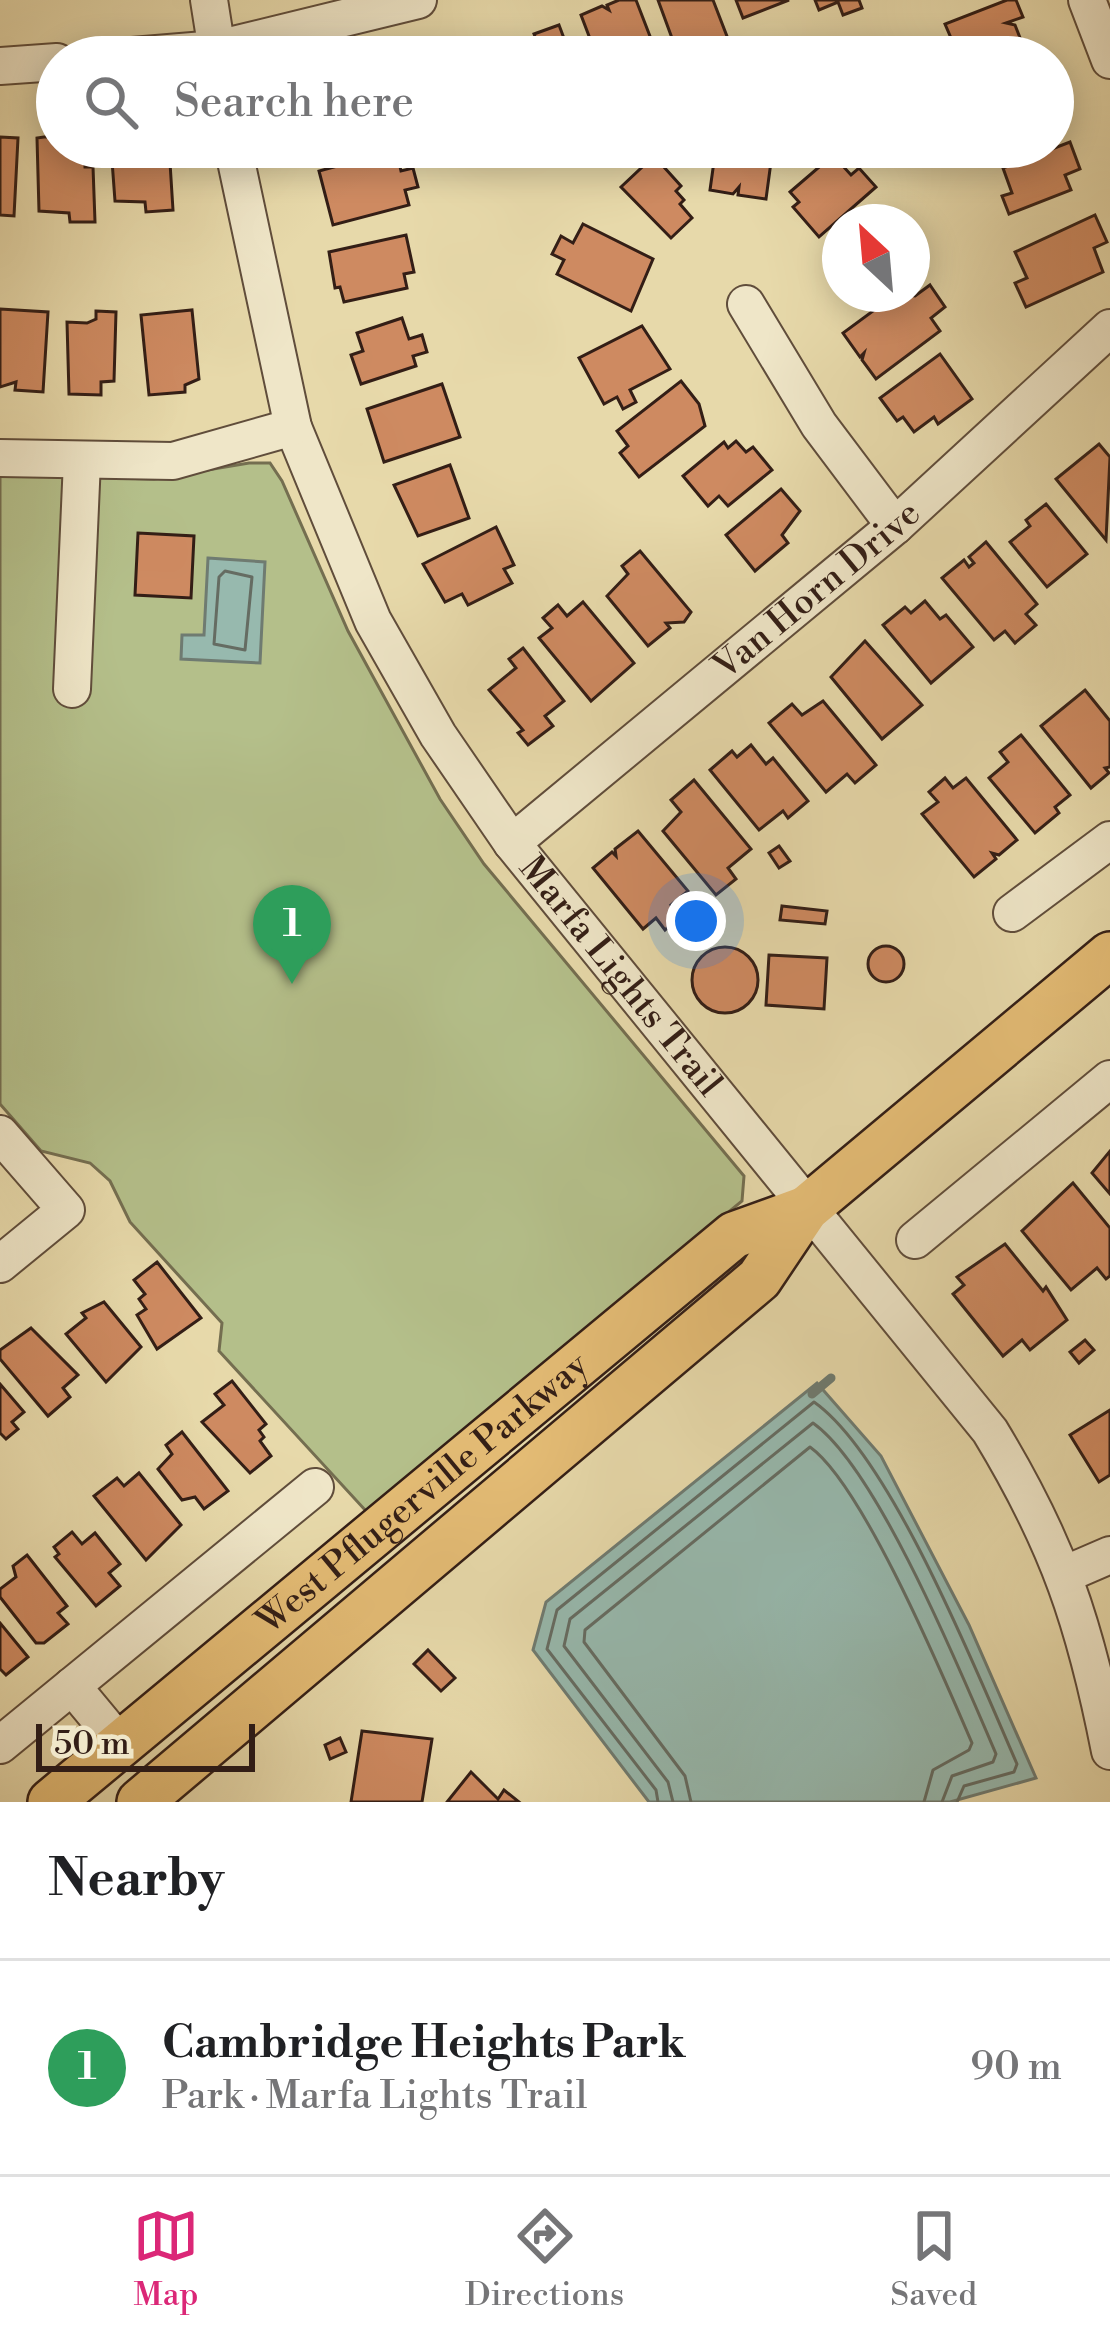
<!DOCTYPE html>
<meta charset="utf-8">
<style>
body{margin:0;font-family:"Libre Bodoni",serif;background:#f2f2f2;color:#202124}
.compass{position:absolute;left:822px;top:204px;width:108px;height:108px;border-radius:50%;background:#fff;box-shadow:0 6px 30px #0003;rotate:334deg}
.scale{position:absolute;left:36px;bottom:30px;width:219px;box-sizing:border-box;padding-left:12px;border:6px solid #331e16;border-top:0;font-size:33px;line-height:42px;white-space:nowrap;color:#331e16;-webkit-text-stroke:9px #efe6c8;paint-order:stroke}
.you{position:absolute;left:696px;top:921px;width:42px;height:42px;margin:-30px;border:9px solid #fff;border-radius:50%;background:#1a73e8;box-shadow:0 0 0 18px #1a73e833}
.badge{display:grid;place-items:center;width:78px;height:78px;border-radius:50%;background:#db2777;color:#fff;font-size:39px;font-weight:700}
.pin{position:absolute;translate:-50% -99px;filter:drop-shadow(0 3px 6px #0008)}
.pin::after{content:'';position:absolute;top:63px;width:42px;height:36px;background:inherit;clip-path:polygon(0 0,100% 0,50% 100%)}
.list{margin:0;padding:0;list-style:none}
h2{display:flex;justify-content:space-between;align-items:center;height:156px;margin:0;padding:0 48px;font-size:51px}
h2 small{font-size:39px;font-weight:400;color:#757577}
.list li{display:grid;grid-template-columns:78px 1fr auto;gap:36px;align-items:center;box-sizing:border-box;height:216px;padding:0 48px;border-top:3px solid #e0e0e0}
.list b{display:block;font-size:45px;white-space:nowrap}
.list p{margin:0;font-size:39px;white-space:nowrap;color:#757577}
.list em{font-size:39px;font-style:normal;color:#757577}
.icon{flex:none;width:66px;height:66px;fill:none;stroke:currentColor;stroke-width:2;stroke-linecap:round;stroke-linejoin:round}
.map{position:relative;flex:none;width:1110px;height:1802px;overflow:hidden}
.search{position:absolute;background:#fff;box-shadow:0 6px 30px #0003;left:36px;right:36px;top:36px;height:132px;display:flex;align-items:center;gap:30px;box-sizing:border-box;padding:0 42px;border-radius:66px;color:#757577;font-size:45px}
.sheet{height:372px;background:#fff}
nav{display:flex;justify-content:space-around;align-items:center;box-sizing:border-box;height:168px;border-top:3px solid #e0e0e0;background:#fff;font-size:33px;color:#757577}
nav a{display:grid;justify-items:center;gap:6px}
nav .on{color:#db2777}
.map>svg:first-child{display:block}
.green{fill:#b4bf8a;stroke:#746e50;stroke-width:3}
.water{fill:#97b9ae;stroke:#6f7b71;stroke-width:3}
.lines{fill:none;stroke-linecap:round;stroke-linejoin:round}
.shore{stroke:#656c62;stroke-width:3}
.stream{stroke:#6f7b71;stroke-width:9}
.building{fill:#ce8a61;stroke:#331e16;stroke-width:3}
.minor-casing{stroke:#604d3b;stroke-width:40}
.major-casing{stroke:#331e16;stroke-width:50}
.minor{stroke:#efe6c8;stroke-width:36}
.major{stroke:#e4bc75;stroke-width:45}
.labels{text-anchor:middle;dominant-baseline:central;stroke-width:9;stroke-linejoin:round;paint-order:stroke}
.street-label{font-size:36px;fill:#331e16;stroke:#efe6c8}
</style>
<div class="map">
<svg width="1110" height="1802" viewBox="0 0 1110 1802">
<rect width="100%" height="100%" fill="#e7d9aa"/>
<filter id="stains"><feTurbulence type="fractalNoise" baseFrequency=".00167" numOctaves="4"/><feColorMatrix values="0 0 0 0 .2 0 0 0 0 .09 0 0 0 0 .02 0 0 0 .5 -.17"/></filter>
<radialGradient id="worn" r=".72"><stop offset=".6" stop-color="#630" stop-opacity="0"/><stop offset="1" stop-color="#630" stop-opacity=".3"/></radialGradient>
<!-- green -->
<path class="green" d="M249 463H270L282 481 348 631 440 799 484 864 744 1176 742 1201 366 1511 219 1351 222 1323 130 1222 110 1181 90 1163 41 1151 0 1104V475L154 479Z"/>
<!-- water -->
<g class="water">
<path d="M208 558 265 562 260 663 181 659 182 635H204Z"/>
<path d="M817 1383 881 1456 969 1625 1036 1778 950 1802H649L533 1650 546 1602Z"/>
</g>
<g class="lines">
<!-- shore -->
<g class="shore">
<path d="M225 571 252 577 245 650 214 644 219 577Z"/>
<path d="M658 1802 656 1790 547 1649 557 1610 814 1402C891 1456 977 1673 1017 1764L1014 1772 964 1786 957 1802"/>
<path d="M673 1802 668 1782 564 1646 570 1619 813 1423C878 1469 962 1675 996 1754L993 1762 952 1776 942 1802"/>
<path d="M691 1802 685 1776 584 1642 585 1630 810 1447C863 1485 943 1676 972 1743L969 1750 933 1770 924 1802"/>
</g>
<!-- stream -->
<path class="stream" d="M812 1394 831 1378"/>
</g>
<!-- building -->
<g class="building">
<path d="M619 0H636L658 57H597L581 15 602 6 609 10 607 5Z"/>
<path d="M658 0H713L728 39 705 48 701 39 676 49Z"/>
<path d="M736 0H789L743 18Z"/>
<path d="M815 0H859L862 8 843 15 838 2 819 10Z"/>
<path d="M1007 0H1016L1023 17 1006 23 1015 25 1024 48 1001 57H946L943 50 954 45 945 24Z"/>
<path d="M559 25 571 57H523L540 49 534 34Z"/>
<path d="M0 137 18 138 14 216 0 215Z"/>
<path d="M44 137H57V147H84L85 167H93L95 222H70L69 213 39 211 37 138Z"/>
<path d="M1070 142 1080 169 1065 175 1071 190 1009 214 1002 196 1012 193 1003 168Z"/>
<path d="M111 147H169L173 210 146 212 145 202 115 201Z"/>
<path d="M716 147H773L766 199 738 195 739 187 733 194 710 190Z"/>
<path d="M396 150 401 171 413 168 418 187 405 190 409 205 333 225 319 171Z"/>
<path d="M833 155 851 175 859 168 876 187 819 237 793 207 799 202 790 192Z"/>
<path d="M654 156 681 186 676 191 684 200 680 204 692 218 671 238 621 187Z"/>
<path d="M1095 215 1107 242 1094 248 1103 272 1026 307 1015 283 1027 278 1015 252Z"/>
<path d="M583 224 653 259 631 311 557 274 564 260 552 254 561 236 573 243Z"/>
<path d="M406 235 414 272 404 274 407 288 344 302 340 287 335 288 329 252Z"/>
<path d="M930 285 945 307 931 318 940 331 876 379 862 360 864 353 860 357 843 333 896 294 915 296Z"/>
<path d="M0 309 48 312 43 392 15 390 16 382 0 387Z"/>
<path d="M192 310 199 379 185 385V392L149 395 141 315Z"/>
<path d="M96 311 116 312 114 381 101 382V395L69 394 67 322 87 323 96 319Z"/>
<path d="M402 318 409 339 422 335 427 352 413 356 416 366 361 384 351 355 363 351 357 333Z"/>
<path d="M642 326 670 369 630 390 636 402 623 409 617 397 604 404 579 358Z"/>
<path d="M940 354 972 399 938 424 934 417 914 432 903 417 897 421 880 398Z"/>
<path d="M681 381 699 404 705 426 639 477 620 453 628 446 617 431Z"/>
<path d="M442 384 460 437 384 462 367 409Z"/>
<path d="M736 441 746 452 753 447 772 470 728 506 719 496 708 506 683 476 724 442 728 448Z"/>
<path d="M1099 444 1110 457 1106 540 1056 479Z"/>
<path d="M450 465 469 518 418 536 394 485Z"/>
<path d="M781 489 800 511 782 535 788 543 755 571 726 535Z"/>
<path d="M1046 504 1087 554 1047 587 1010 542 1030 526 1026 520Z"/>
<path d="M496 527 514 565 504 569 512 583 468 605 462 594 445 602 423 564Z"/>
<path d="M138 533 194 536 191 598 135 595Z"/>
<path d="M986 542 1037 604 1026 614 1036 625 1015 643 1005 631 994 640 942 578 964 560 969 567 974 563 969 557Z"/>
<path d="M640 551 691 612 684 622 666 623 670 628 648 646 607 596 628 574 622 566Z"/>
<path d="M925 601 940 619 946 615 973 647 931 683 883 625 905 607 911 613Z"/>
<path d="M583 602 634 663 591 701 539 638 552 628 543 618 558 605 567 616Z"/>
<path d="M865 641 922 705 882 739 831 677Z"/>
<path d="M523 648 564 701 545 716 553 726 528 745 518 733 523 730 489 690 516 668 509 659Z"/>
<path d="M1085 690 1110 721V767L1105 768 1109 773 1091 788 1041 726Z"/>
<path d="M823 701 876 765 855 783 847 774 826 792 769 723 792 704 802 715Z"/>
<path d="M1021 735 1070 795 1055 807 1059 813 1035 833 989 778 1008 762 1000 752Z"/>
<path d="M751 745 766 764 773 758 808 801 788 818 783 811 759 830 710 770 732 751 737 757Z"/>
<path d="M945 778 953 788 966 778 1017 840 999 855 992 853 996 859 974 877 922 814 938 802 929 792Z"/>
<path d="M694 780 751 849 728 868 736 879 716 895 663 831 681 812 671 800Z"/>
<path d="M638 831 688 891 671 905 681 916 665 930 656 918 643 929 593 868 612 852 616 856 615 849Z"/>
<path d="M779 846 790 861 779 868 769 853Z"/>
<path d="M782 906 827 911 825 924 780 920Z"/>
<circle cx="886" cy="964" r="18"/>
<circle cx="725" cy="980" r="33"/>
<path d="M769 955 827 958 824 1009 766 1005Z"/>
<path d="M1110 1151V1194L1092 1173Z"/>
<path d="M1073 1183 1110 1228V1276L1106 1279 1097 1268 1071 1290 1022 1231Z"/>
<path d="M1005 1244 1043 1291 1046 1287 1067 1320 1030 1350 1022 1340 1003 1356 953 1294 964 1285 957 1277Z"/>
<path d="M157 1262 201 1318 157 1349 137 1315 146 1309 139 1299 145 1294 134 1280Z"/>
<path d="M104 1302 141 1347 106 1382 66 1334 86 1318 82 1313Z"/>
<path d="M31 1328 78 1375 63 1388 70 1397 48 1416 0 1359V1350Z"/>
<path d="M1085 1340 1094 1350 1079 1363 1070 1352Z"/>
<path d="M232 1381 266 1424 259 1430 264 1437 260 1441 271 1456 250 1473 202 1422 224 1405 215 1394Z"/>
<path d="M0 1384 24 1412 12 1422 18 1429 6 1439 0 1433Z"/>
<path d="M1110 1410V1475L1099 1482 1070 1435Z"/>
<path d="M182 1432 228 1491 204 1509 195 1497 182 1500 158 1469 172 1454 166 1445Z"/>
<path d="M139 1473 181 1525 146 1560 94 1496 117 1478 124 1486Z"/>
<path d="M72 1532 82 1544 95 1533 120 1564 109 1573 120 1586 96 1606 55 1557 59 1554 54 1547Z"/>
<path d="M27 1555 67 1606 58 1613 68 1624 44 1643H36L0 1597V1589L16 1577 13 1566Z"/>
<path d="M0 1623 28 1657 6 1675 0 1669Z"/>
<path d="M428 1650 455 1678 441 1691 414 1664Z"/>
<path d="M362 1731 432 1739 422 1802H351Z"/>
<path d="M340 1738 346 1752 330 1759 325 1745Z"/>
<path d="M471 1772 498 1799 504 1790 519 1802H447Z"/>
</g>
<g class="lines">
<defs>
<g id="minor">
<path d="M209 0 218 57"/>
<path d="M1087 0 1110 60"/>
<path d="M120 57 217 49 418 0"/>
<path d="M0 66 57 62"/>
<path id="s1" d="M233 147 293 427 373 621 438 735 512 843 990 1431C1058 1543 1085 1623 1110 1751"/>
<path d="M746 304 819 425 895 526"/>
<path d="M0 458 173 461 293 427"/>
<path d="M72 689 82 461"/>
<path id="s2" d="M512 843 895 526 1110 328"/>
<path d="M1012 913 1110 840"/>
<path d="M0 1134 66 1210 0 1264"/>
<path d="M915 1240 1110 1079"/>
<path d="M1066 1574 1110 1555"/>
<path d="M72 1686 121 1745"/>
<path d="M0 1745 315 1487"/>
</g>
<g id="major">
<path id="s3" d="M51 1802 734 1235 806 1209"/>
<path d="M140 1802 759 1279 806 1209 1110 955"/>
</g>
</defs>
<!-- minor casing -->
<use href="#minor" class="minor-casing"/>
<!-- major casing -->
<use href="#major" class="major-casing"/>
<!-- minor -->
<use href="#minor" class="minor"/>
<!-- major -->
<use href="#major" class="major"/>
</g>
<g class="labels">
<!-- street labels -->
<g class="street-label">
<text stroke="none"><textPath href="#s2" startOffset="396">Van Horn Drive</textPath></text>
<text stroke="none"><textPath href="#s1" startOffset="930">Marfa Lights Trail</textPath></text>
<text stroke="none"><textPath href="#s3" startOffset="483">West Pflugerville Parkway</textPath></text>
</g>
</g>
<rect width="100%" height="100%" filter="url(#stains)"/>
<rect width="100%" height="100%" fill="url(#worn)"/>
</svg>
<svg class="compass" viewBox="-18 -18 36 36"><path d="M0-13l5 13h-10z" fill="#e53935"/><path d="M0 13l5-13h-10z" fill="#757577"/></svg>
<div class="scale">50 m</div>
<div class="you"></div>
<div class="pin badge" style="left:292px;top:984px;background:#2e9e5b">1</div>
<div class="search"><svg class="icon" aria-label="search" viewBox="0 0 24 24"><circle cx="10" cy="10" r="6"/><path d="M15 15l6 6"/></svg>Search here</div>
</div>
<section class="sheet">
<h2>Nearby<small></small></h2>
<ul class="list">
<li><span class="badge" style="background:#2e9e5b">1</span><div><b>Cambridge Heights Park</b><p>Park · Marfa Lights Trail</p></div><em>90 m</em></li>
</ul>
</section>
<nav>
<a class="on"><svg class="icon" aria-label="map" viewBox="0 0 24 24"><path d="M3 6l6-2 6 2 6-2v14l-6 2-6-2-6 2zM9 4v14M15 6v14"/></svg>Map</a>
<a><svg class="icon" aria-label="directions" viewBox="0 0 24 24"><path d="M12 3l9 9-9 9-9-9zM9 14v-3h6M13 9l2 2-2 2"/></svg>Directions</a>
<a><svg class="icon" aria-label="saved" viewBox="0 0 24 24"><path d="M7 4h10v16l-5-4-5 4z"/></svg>Saved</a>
</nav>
